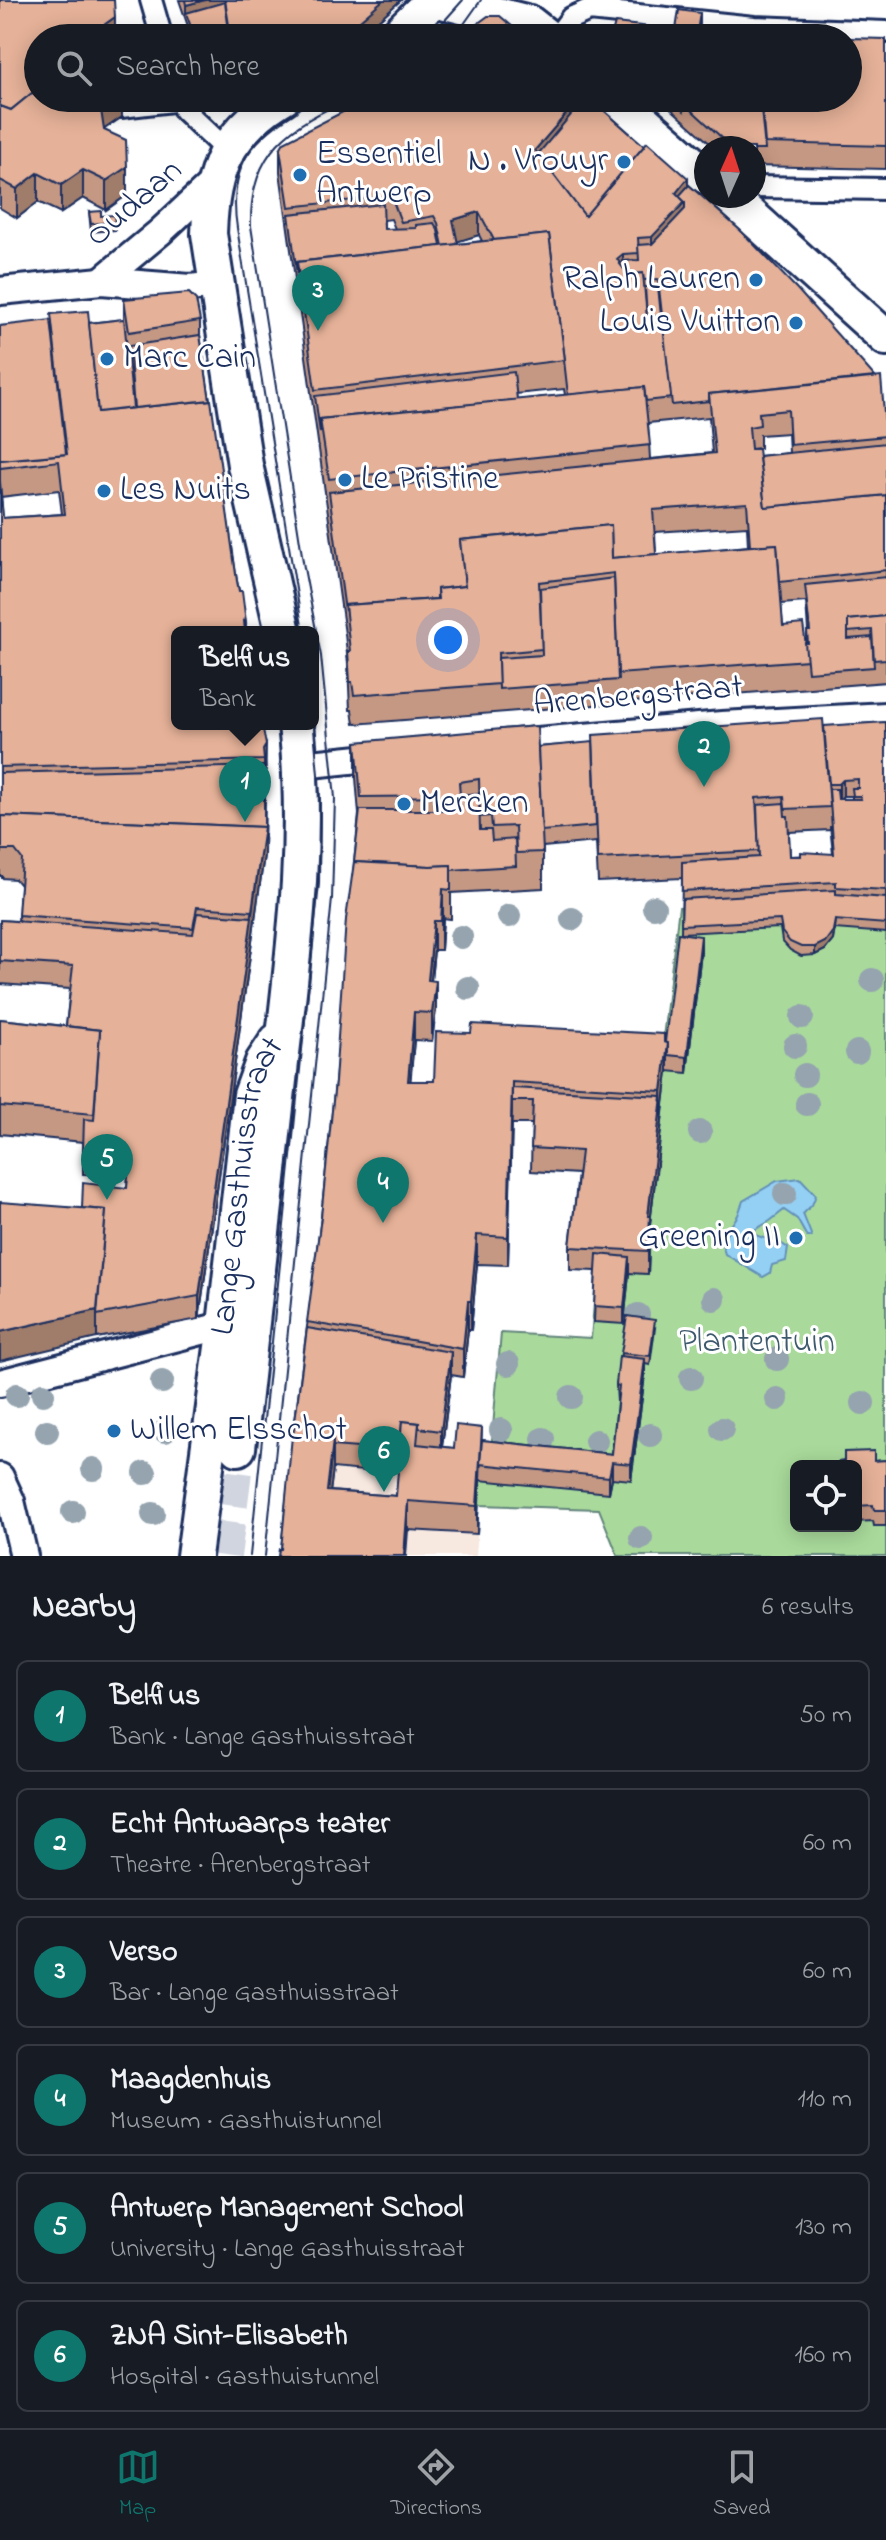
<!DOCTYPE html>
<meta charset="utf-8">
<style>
body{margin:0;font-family:"Indie Flower",sans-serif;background:#242831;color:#f1f3f6}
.controls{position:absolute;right:24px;bottom:24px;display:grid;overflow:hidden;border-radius:12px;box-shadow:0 4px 20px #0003}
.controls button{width:72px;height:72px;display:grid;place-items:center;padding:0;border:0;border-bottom:2px solid #363941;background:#171b24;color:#f1f3f6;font:40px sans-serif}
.compass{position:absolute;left:694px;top:136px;width:72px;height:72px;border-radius:50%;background:#171b24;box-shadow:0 4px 20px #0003;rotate:3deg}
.you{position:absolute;left:448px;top:640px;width:28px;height:28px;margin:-20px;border:6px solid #fff;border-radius:50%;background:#1a73e8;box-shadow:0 0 0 12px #1a73e833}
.badge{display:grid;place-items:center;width:52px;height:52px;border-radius:50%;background:#0f766e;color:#fff;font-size:26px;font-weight:700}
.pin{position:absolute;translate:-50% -66px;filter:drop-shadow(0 2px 4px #0008)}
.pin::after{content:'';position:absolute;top:42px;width:28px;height:24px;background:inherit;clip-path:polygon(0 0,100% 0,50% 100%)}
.popup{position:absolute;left:171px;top:626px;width:148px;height:104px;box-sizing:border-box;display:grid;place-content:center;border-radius:12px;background:#171b24;filter:drop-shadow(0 2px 6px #0005);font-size:26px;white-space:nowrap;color:#9ea1a6}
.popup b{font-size:30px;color:#f1f3f6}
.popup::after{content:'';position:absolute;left:50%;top:100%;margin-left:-16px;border:16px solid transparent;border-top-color:#171b24}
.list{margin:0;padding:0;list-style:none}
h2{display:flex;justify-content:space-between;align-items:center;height:104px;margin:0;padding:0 32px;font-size:34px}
h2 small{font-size:26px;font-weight:400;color:#9ea1a6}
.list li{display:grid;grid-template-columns:52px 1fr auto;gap:24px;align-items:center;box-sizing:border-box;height:112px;margin:0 16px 16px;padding:0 16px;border:2px solid #363941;border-radius:12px}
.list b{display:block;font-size:30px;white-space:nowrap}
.list p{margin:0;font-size:26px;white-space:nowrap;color:#9ea1a6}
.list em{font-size:26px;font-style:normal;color:#9ea1a6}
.icon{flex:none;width:44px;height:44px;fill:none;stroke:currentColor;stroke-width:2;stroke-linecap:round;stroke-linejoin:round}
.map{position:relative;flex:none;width:886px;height:1556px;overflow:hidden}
.search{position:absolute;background:#171b24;box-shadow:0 4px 20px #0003;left:24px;right:24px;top:24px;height:88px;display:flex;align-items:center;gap:20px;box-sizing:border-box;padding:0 28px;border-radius:44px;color:#9ea1a6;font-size:30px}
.sheet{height:872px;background:#171b24}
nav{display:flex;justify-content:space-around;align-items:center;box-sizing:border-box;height:112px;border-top:2px solid #363941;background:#171b24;font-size:22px;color:#9ea1a6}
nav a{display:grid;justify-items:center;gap:4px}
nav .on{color:#0f766e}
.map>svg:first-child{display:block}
.built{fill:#f7e8e0}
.green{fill:#a9da9b;stroke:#62847c;stroke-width:2;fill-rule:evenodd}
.water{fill:#94d0f4;stroke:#6490b8;stroke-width:2}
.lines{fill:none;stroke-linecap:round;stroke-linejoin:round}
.tertiary-tunnel{stroke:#d1d5df;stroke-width:34;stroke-dasharray:34 17;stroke-linecap:butt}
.pedestrian-casing{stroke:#1b2f5e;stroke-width:26}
.minor-casing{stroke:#1b2f5e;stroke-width:32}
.tertiary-casing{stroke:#1b2f5e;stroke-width:40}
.pedestrian{stroke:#fff;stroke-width:20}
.minor{stroke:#fff;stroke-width:26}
.tertiary{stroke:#fff;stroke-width:34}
.tram{stroke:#1b2f5e;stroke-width:2}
.tree{fill:#95a4af}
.wall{fill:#c59883;stroke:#1b2f5e;stroke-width:2;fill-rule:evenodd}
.shaded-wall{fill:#a07c6a;stroke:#1b2f5e;stroke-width:2}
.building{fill:#e5b198;stroke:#1b2f5e;stroke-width:2}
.poi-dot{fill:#1f6fb2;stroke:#fff;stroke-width:3}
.labels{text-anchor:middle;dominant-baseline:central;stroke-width:6;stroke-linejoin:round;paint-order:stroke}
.poi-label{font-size:34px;fill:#1b2f5e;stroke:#fff;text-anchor:start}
.street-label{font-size:34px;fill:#1b2f5e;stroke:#fff}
.park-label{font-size:34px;fill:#3e5a6d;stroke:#fff}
</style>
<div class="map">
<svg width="886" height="1556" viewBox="0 0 886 1556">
<rect width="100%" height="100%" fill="#fff"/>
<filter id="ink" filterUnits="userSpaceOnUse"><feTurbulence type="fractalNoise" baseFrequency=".0125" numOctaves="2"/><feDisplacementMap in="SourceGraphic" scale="16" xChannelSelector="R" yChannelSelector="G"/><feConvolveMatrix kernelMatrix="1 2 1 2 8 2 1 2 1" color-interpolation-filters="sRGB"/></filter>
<g filter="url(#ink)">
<!-- built -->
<path class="built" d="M385 1455 482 1456 476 1556H283L292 1465 383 1473Z"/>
<!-- green -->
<path class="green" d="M836 899 886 907V1556H618L599 1509 479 1505 482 1456 491 1451 501 1333 591 1338 597 1270 647 1274 648 1239 662 1119 660 1062 679 907ZM796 1466H856V1526H796Z"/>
<!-- water -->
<path class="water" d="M800 1178 816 1195 812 1205 803 1214 812 1237H807L797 1219 784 1210 770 1221 751 1232C762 1241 775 1237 788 1248L786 1261 772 1265 770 1273 763 1277 725 1254 722 1244 725 1235 738 1215 743 1201 777 1181Z"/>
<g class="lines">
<!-- tertiary-tunnel -->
<path class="tertiary-tunnel" d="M224 1556 238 1448"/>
<defs>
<g id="pedestrian">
<path d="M151 0 162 38"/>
<path d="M556 38 571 18 589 10 754 27 886 32"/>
<path d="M181 98 184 110 226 150"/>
<path d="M121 107 181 100"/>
<path d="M754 187 886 189"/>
</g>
<g id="minor">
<path d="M101 281 160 232 216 180"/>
<path d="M0 291 101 281 190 288 218 285"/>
<path d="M503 744 722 725 886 716"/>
<path d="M301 765 389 756"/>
<path d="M0 1383 225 1325"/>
<path d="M0 1477 11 1501 24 1556"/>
</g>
<g id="tertiary">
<path d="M438 0 529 23 548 38"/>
<path d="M394 38 433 0"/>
<path d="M283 98C226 133 211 169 209 234L245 465 283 632"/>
<path d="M617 98 706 176"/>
<path d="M729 196 886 338"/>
<path d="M238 1448C252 1319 267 1191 281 1062 294 949 309 838 296 724"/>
<path id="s1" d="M194 1556 225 1325 251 1095 263 1062 277 1041"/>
</g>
</defs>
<!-- pedestrian casing -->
<use href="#pedestrian" class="pedestrian-casing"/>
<!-- minor casing -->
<use href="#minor" class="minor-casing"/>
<!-- tertiary casing -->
<use href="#tertiary" class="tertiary-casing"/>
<!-- pedestrian -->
<use href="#pedestrian" class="pedestrian"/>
<!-- minor -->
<use href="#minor" class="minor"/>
<!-- tertiary -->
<use href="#tertiary" class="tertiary"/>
<!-- tram -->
<g class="tram">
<path d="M429 38 463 0"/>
<path d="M454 38 481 0"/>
<path d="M303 632 237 228C226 159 261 125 319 98"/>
<path d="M250 1556 319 884 320 797 313 718"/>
<path d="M265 1556 332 899 335 798 321 656 304 568 251 226C249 152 290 124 353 98"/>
</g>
</g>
<!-- trees -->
<g class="tree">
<circle cx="654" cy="907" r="12"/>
<circle cx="509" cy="916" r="12"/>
<circle cx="572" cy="919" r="12"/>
<circle cx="461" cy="937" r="12"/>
<circle cx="872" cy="980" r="12"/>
<circle cx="468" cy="988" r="12"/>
<circle cx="802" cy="1017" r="12"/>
<circle cx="795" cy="1046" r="12"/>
<circle cx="857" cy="1052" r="12"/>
<circle cx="805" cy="1075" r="12"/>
<circle cx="807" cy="1104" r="12"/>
<circle cx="700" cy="1132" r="12"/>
<circle cx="785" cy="1194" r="12"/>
<circle cx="714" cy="1299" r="12"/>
<circle cx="638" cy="1315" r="12"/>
<circle cx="777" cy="1359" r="12"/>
<circle cx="508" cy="1364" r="12"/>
<circle cx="691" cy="1378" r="12"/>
<circle cx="162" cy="1382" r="12"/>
<circle cx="43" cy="1394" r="12"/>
<circle cx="17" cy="1395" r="12"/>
<circle cx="571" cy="1397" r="12"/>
<circle cx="777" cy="1399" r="12"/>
<circle cx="863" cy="1403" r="12"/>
<circle cx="722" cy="1429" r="12"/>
<circle cx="501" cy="1430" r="12"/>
<circle cx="47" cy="1431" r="12"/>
<circle cx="165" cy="1431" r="12"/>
<circle cx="650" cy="1435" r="12"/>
<circle cx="543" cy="1439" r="12"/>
<circle cx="596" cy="1441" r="12"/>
<circle cx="93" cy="1469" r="12"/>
<circle cx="145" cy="1473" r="12"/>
<circle cx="73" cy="1512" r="12"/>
<circle cx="153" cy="1514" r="12"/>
<circle cx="641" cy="1538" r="12"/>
</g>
<!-- wall -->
<g class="wall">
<path d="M0 0 115 38H38L122 98V117L104 129 127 195 106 210 83 198 61 213 38 202 17 218 0 208Z"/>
<path d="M179 0H401L358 38H192Z"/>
<path d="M886 39V169L754 166V148H715L659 98H848Z"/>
<path d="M280 149 688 185 886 434V682L354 724 352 710H350L348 664 345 634 280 172ZM391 219 395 229H384V220ZM479 235 482 241 458 244V241ZM564 389 565 395 517 400 516 394ZM709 417 712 453 650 459 648 423ZM788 433 789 453 759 456 751 449 760 448V435ZM747 526 748 546 656 555 655 532ZM806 602 808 631H807V643H805L783 626 781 604Z"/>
<path d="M89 212 115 222V230L91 232Z"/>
<path d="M124 299 200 321V335L237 581 246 622V632H177L262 724 266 774 264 776V855L199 1319 97 1338 82 1208 127 1188 128 1175 83 1174V1142L0 1134V1019L66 1026 70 989 0 984V920L18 921 20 885 15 879 2 878V876H0V326L89 323 124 319ZM59 490 62 514 3 518 1 497Z"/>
<path d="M886 722V933L835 929 833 940 825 950 815 955 801 956 790 950 782 941 780 928 681 933 682 878 598 882 596 842 543 847V888L451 893V919L443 918 441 950H434L431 981 436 1009 432 1041 414 1040 410 1081H434L664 1042 701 952 687 1073 668 1071 650 1224 648 1274 629 1273 624 1324 594 1322 596 1271 570 1270V1247L578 1174 531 1171 532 1124H512L508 1265 477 1264 471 1330H468L463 1377 451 1375 442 1447 454 1448 482 1440 612 1454 617 1402 616 1385 621 1353 655 1328 650 1365 645 1364V1375L631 1480 612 1478 609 1493 480 1480 477 1534 408 1530 281 1549 293 1436 321 1217 335 1082 354 862 359 814 356 778V742L538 747ZM843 796H852V799H840ZM830 826 833 854 790 856 789 832 830 830ZM385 1455 400 1456 396 1496 330 1491 333 1468 384 1473Z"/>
<path d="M886 1460V1526H874L873 1521 856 1522V1466L874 1461Z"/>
</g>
<!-- shaded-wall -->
<g class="shaded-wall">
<path d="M205 0H225V11L186 13V5Z"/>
<path d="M383 0H401L358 38H333Z"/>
<path d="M700 13V38H696Z"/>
<path d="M115 17V38H94V32Z"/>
<path d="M116 98H122V117L100 132V109Z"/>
<path d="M580 98H587L541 166 535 150Z"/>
<path d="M127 167V195L106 210V181Z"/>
<path d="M83 170V198L61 213V185Z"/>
<path d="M38 173V202L17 218V189Z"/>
<path d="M688 178V201L685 225 652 260V237L676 193Z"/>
<path d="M479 212V235L453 243V220Z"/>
<path d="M623 254V275L617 259Z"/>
<path d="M266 745 264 855 199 1319V1296L264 827V832V760L263 750Z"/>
<path d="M843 780V796L839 800V784Z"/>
<path d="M443 889V918L441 950V921Z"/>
<path d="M835 920 833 940 825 950 815 955V947Z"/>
<path d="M434 921V950L428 1009V980Z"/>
<path d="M701 936V952L687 1073V1057Z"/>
<path d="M436 981V1009L432 1041V1013Z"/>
<path d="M414 1012V1040L408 1110V1081Z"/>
<path d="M668 1043V1071L662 1119V1091Z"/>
<path d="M512 1082V1111L508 1265V1237Z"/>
<path d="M662 1096V1119L650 1224 648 1274V1216Z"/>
<path d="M477 1235V1264L471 1330V1301Z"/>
<path d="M629 1257V1273L624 1324V1308Z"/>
<path d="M468 1301V1330L463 1377V1349Z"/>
<path d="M97 1310V1338L0 1361V1332Z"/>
<path d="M451 1352V1375L441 1454V1431Z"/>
<path d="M645 1359V1375L631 1480V1464Z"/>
<path d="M482 1428 480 1480 477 1534V1506Z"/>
<path d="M385 1432V1455L384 1473V1450Z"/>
<path d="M333 1440V1468L327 1519V1491Z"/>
<path d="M612 1462V1478L609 1493V1477Z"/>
<path d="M408 1501V1530L406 1556H404Z"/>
</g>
<!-- building -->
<g class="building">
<path d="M0 0H114L115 17 94 32V38H38V97L32 93 11 110 0 106Z"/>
<path d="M185 0H205L186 5Z"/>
<path d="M225 0H383L344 34 333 38H231Z"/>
<path d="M225 2 230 38H195L186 13Z"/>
<path d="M679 10 700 13 696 38 675 36Z"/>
<path d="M488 16H500L526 38H458Z"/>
<path d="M615 23 676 30 675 38H611Z"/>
<path d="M754 32 802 36V38H754Z"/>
<path d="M700 34 742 38H699Z"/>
<path d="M850 38 886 39V146L765 143 761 98H848Z"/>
<path d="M848 44H849L848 79Z"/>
<path d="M32 93 55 107 67 98H89L100 103 104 130 126 140 127 167 106 181 83 170 61 185 38 173 17 189 0 180V106L11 110Z"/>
<path d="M40 98H67L55 107Z"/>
<path d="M89 98H116L101 108 100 103Z"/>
<path d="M370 98H580L535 150 585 216 647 142 688 178 676 193 685 202 652 237 638 238 639 253 623 254 617 259 628 274 643 273 647 317 662 316 672 398 646 401 644 387 568 395 564 360H565L549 234 494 240 479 212 453 220 458 244 443 246 438 223 434 216 401 222 391 196 289 207 280 149 284 142Z"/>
<path d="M585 98H590L644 146 585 216 538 154Z"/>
<path d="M669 98H686L684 111Z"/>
<path d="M686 98H760L765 150H754V148H733L684 103Z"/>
<path d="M689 185 741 231 797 289 875 377 709 394V401L672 405 658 279 644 280 643 273 628 274 620 264 623 261 639 260 638 245 652 244 685 209V202L679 196Z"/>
<path d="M383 204 384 229 416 228V225L434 223 438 230 441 246 297 262V274L289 214Z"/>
<path d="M101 211V216L114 215 115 222 91 224 89 212Z"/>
<path d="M549 234 565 360 315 390 297 262Z"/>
<path d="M658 286 661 316 647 317 645 287Z"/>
<path d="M189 293 196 300 200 321 129 332 124 299Z"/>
<path d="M88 311 98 412 211 400 237 581 239 591H242L246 622 244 621 245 632H177V724H262L266 745 263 750 264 760 0 767V481L3 518 65 514 59 461 0 468V460L67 454 51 314Z"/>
<path d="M124 319 133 408 98 412 89 323Z"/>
<path d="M51 320 66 454 0 460V326Z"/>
<path d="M200 335 210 400 134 408 129 346Z"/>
<path d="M514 372 517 400 320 419V433L315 396Z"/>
<path d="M881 377 886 436 790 445 788 410 759 413 760 425 749 427 751 449H758L765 507 886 495V570L780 582 777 544 750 546 747 503 653 510 656 554 612 558 611 525 460 540 465 586 437 589V599L345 605V611L329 492 715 453 709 394Z"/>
<path d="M644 387 650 445 329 479 320 419Z"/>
<path d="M886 443V495L765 507 759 456Z"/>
<path d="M611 525 612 558 777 544 783 626 803 624 808 660 618 674 614 573 539 582 542 649 498 653 499 684 354 695 352 682H350L348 651H350L345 605 438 599 437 589 465 586 460 540Z"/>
<path d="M886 577V616L848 620V639L872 637 874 667 808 672 805 643H808L807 631H810L805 585Z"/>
<path d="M614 578 618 680 499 689 498 658 542 655 540 588Z"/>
<path d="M886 616V659L874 660 872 630 848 632V620Z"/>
<path d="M823 719 830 807 785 809 784 796 756 798 759 851 598 859 593 735Z"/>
<path d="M886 722V890L836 887V882L682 891V862L759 857 757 805 784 803 785 816H788L790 856H801V852L834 854 829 789H837L838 799H861L860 796H853L852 788H858V779L843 780 839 784H829L824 726Z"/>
<path d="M537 726 543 852 516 853 515 826 492 827 491 816 480 817 479 779 459 782 460 796 361 797 356 742Z"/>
<path d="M593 742 596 826 542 831 538 747Z"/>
<path d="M264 766V832V827L2 816V853H0V773Z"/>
<path d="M479 793 480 830H491L492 841 515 839 516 866 451 870V865L430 866 354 862 360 810H460V795Z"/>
<path d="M2 816 264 827 252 911 197 907 193 928 18 915 22 859 15 850H2Z"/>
<path d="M354 862 430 866 451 865V890L443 889 441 921H434L428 980 436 981 432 1013 414 1012 408 1081H434L436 1032 471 1033 472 1024 664 1034V1042L668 1043 662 1091 512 1082 508 1237 477 1235 471 1301H468L463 1349 307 1322 321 1217 335 1082 346 919Z"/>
<path d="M836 890V894L886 898V924L835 920 833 931 825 942 815 947H801L790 942 782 932 780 920 681 925 682 899Z"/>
<path d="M197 913 252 917 199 1296 97 1315 106 1210 82 1208 83 1183 127 1188 130 1152 83 1151 84 1119 94 1120 100 1030 66 1026 73 966 0 961V920L193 934Z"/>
<path d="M678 933 701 936 687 1057 668 1055V1043L665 1042Z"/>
<path d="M0 1019 100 1030 94 1114 0 1106Z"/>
<path d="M512 1088 662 1096 648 1216H650L648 1251 570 1247 581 1151 531 1148 533 1101H512Z"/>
<path d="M0 1202 106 1210 97 1310 0 1332Z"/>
<path d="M597 1254 629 1257 624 1308 594 1306Z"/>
<path d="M627 1316 655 1320 650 1356 621 1353Z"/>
<path d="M307 1328 451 1352 441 1431 419 1428V1423L402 1421 401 1433 385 1432 384 1450 333 1446V1440L293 1436Z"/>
<path d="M619 1356 645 1359 631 1464 612 1462 609 1477 480 1464 482 1440 612 1454 619 1386 616 1385Z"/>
<path d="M402 1421 419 1423 417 1444 454 1448 456 1425 482 1428 477 1506 408 1501 404 1556H278L279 1549H281L292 1436 333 1440 327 1491 396 1496Z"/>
<path d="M874 1451V1461L886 1460V1510H874L873 1505 856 1506V1466H838V1462L844 1461V1452Z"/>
</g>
</g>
<!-- markers -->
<g class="poi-dot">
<circle cx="624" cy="162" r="8"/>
<circle cx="300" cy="175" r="8"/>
<circle cx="756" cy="280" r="8"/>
<circle cx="796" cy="323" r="8"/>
<circle cx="107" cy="359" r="8"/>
<circle cx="345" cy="480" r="8"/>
<circle cx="104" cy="491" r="8"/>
<circle cx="404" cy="804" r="8"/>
<circle cx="796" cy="1238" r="8"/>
<circle cx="114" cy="1431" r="8"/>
</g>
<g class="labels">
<!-- poi labels -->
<g class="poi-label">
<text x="316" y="155">Essentiel<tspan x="316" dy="39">Antwerp</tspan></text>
<text x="608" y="162" text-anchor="end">N . Vrouyr</text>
<text x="740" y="280" text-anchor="end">Ralph Lauren</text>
<text x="780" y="323" text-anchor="end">Louis Vuitton</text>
<text x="123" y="359">Marc Cain</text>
<text x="361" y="480">Le Pristine</text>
<text x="120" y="491">Les Nuits</text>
<text x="420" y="804">Mercken</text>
<text x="780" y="1238" text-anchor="end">Greening II</text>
<text x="130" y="1431">Willem Elsschot</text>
</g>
<!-- street labels -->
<g class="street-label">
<text transform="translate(135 204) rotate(-41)">Oudaan</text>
<text transform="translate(638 697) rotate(-5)">Arenbergstraat</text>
<text stroke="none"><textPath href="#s1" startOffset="374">Lange Gasthuisstraat</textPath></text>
</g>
<!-- park labels -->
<g class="park-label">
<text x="757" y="1343">Plantentuin</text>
</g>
</g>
</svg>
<div class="controls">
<button><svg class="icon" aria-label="locate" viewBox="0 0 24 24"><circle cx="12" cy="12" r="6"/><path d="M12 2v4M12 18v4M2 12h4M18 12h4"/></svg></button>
</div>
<svg class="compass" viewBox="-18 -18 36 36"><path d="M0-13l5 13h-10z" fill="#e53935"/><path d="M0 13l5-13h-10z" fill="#9ea1a6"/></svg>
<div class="you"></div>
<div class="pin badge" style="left:245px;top:822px">1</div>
<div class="popup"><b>Belfius</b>Bank</div>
<div class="pin badge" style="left:704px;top:787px">2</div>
<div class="pin badge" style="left:318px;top:331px">3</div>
<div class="pin badge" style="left:383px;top:1223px">4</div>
<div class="pin badge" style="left:107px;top:1200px">5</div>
<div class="pin badge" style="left:384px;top:1492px">6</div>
<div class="search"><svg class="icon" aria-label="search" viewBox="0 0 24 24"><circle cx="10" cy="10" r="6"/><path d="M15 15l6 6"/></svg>Search here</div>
</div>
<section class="sheet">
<h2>Nearby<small>6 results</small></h2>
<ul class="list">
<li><span class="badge">1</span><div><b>Belfius</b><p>Bank · Lange Gasthuisstraat</p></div><em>50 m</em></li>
<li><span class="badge">2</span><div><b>Echt Antwaarps teater</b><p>Theatre · Arenbergstraat</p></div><em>60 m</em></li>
<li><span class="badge">3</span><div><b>Verso</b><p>Bar · Lange Gasthuisstraat</p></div><em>60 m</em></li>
<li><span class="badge">4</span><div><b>Maagdenhuis</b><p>Museum · Gasthuistunnel</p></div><em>110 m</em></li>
<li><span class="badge">5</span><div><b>Antwerp Management School</b><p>University · Lange Gasthuisstraat</p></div><em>130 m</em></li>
<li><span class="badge">6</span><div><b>ZNA Sint-Elisabeth</b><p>Hospital · Gasthuistunnel</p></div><em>160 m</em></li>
</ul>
</section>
<nav>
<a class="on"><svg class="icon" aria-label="map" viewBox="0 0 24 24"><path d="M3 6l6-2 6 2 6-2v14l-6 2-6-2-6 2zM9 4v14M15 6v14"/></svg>Map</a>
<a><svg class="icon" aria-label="directions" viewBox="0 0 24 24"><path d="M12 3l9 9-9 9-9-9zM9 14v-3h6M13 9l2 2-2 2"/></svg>Directions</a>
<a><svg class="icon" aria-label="saved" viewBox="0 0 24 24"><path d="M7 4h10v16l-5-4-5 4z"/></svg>Saved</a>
</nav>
